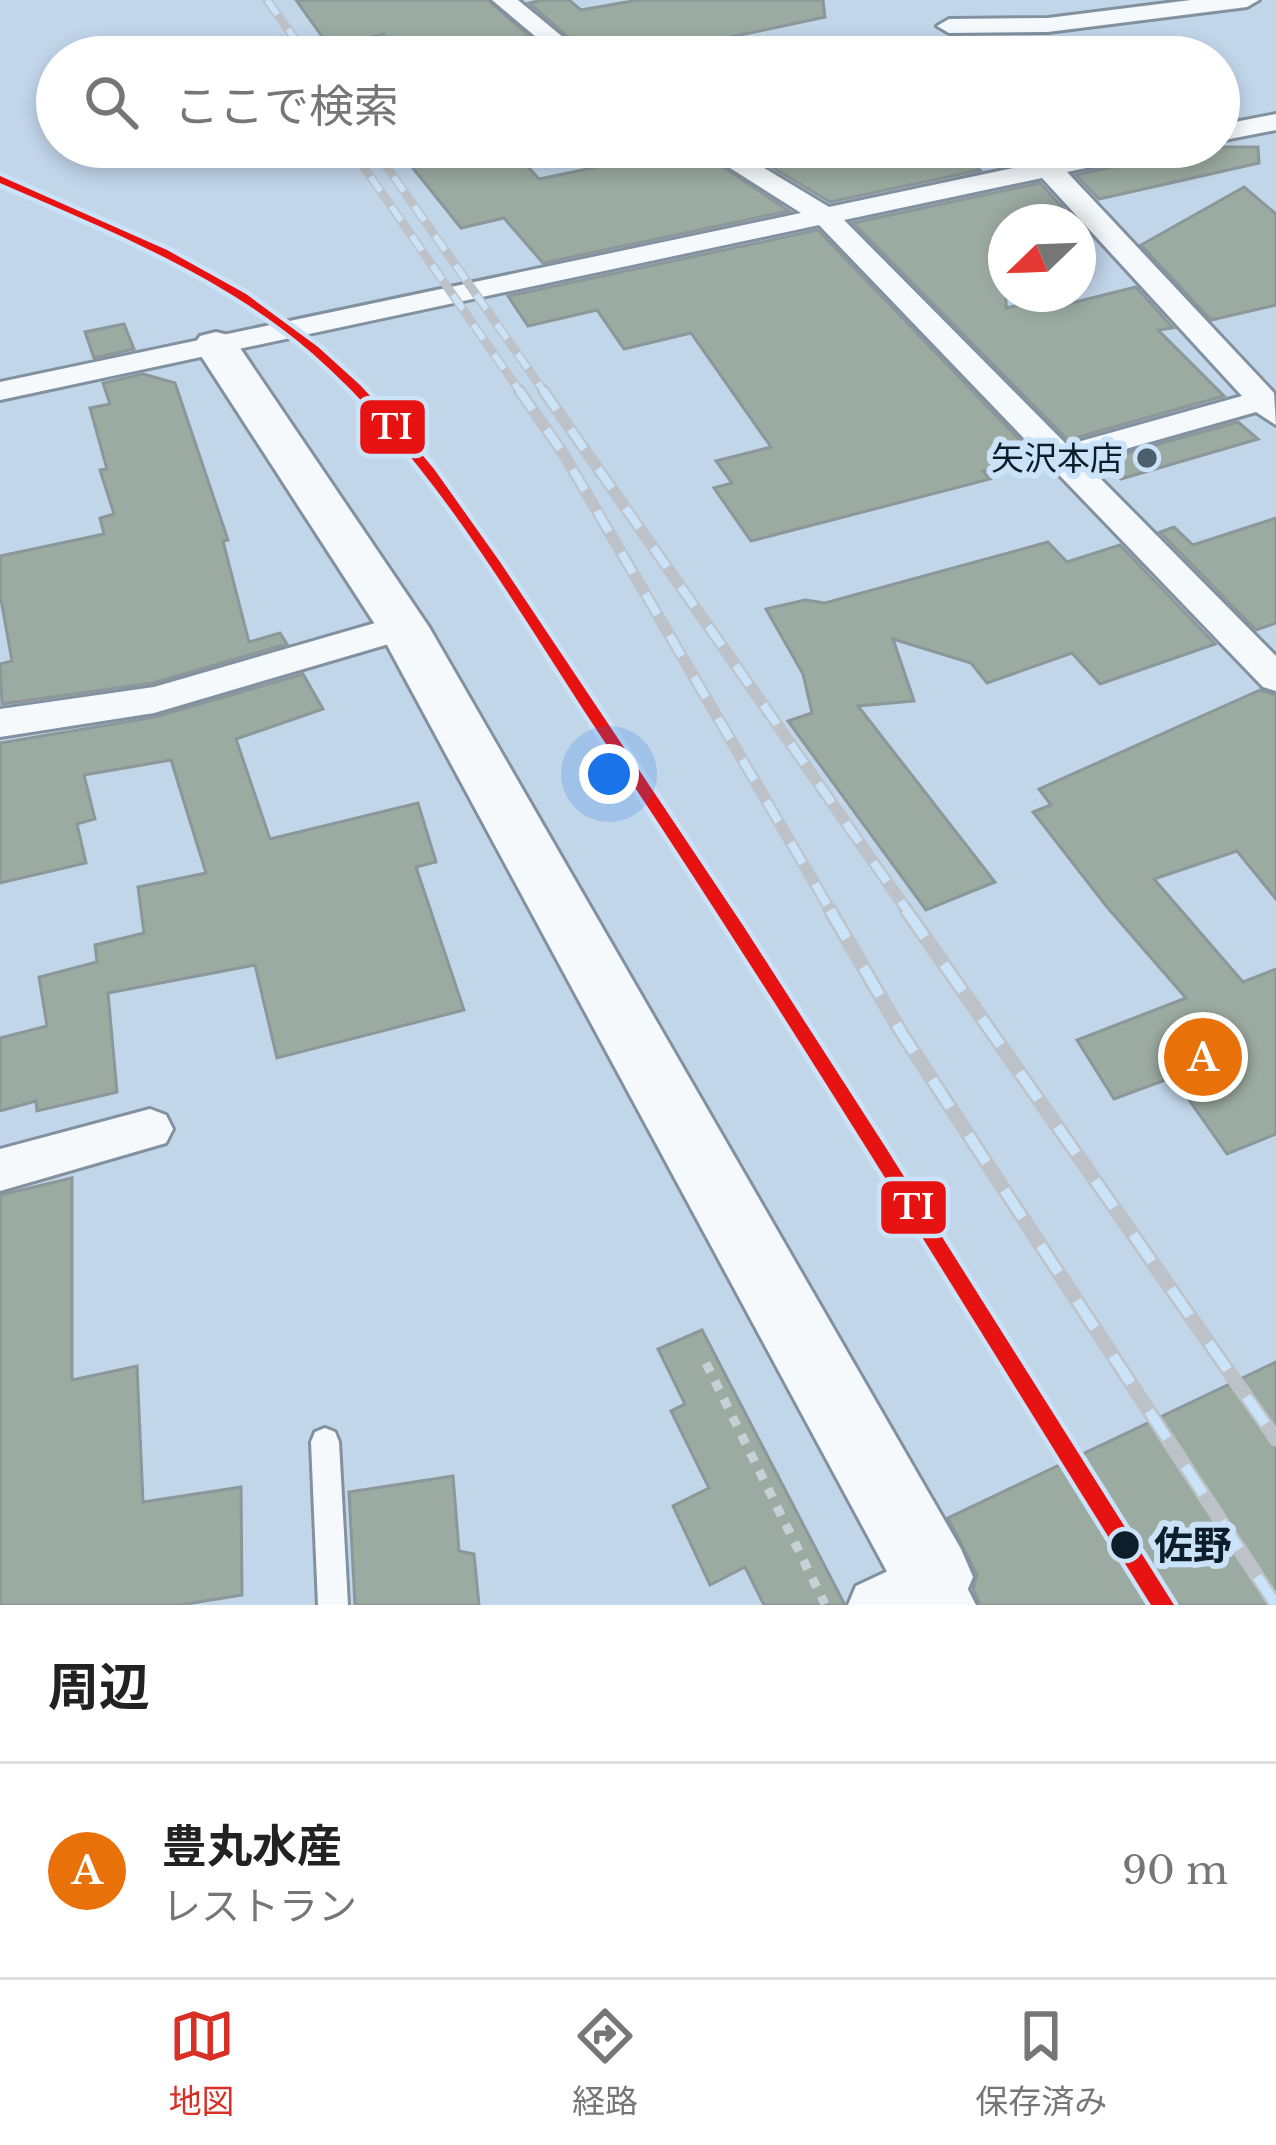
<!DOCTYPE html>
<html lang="ja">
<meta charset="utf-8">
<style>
body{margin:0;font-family:"Libre Baskerville","Noto Sans JP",serif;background:#f2f2f2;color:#222}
.compass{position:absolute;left:988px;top:204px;width:108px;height:108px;border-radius:50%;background:#fff;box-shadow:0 6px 18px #0003;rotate:247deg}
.you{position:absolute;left:609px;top:774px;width:42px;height:42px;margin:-30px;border:9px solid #fff;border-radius:50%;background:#1a73e8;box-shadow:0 0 0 18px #1a73e833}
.badge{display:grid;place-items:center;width:78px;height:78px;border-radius:50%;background:#d93025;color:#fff;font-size:39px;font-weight:700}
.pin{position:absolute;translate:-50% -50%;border:6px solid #fff;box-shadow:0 3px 12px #0006}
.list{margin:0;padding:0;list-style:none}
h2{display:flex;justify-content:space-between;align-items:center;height:156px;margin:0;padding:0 48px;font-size:51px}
h2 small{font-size:39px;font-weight:400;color:#767676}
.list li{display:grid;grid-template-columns:78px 1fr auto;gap:36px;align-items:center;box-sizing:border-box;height:216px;padding:0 48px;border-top:3px solid #e0e0e0}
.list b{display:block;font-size:45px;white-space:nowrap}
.list p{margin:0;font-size:39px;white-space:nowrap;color:#767676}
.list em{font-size:39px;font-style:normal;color:#767676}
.icon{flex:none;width:66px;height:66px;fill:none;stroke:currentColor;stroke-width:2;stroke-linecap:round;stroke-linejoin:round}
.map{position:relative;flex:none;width:1276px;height:1605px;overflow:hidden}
.search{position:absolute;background:#fff;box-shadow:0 6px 18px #0003;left:36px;right:36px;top:36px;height:132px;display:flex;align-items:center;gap:30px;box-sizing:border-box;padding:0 42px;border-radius:66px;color:#767676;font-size:45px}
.sheet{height:372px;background:#fff}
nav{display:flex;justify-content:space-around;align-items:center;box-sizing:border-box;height:168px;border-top:3px solid #e0e0e0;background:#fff;font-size:33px;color:#767676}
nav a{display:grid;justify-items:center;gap:6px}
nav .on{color:#d93025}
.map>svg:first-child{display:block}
.building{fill:#9baba1;stroke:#8b9799;stroke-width:3}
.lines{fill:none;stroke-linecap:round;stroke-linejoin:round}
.lane-casing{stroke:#8291a0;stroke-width:6}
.street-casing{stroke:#8291a0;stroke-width:6}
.secondary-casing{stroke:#8291a0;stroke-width:6}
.path{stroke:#c9cfd6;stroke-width:9;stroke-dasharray:10 10;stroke-linecap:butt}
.lane{fill:#f6f9fc;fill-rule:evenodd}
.street{fill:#f6f9fc;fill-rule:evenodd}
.secondary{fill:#f6f9fc;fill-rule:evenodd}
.rail-far2-casing{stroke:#bdc2c8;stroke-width:9}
.rail-far1-casing{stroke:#bdc2c8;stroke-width:12}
.rail-casing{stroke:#bdc2c8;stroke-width:15}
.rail-far2{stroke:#cbe3f9;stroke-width:6;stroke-dasharray:18;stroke-linecap:butt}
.rail-far1{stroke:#cbe3f9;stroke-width:8;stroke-dasharray:24;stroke-linecap:butt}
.rail{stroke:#cbe3f9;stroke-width:10;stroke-dasharray:33;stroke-linecap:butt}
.rail-1-casing{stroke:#cbe3f9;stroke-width:9}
.rail-1{fill:#e71212;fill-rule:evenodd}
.poi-dot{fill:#4d5e6d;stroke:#cbe3f9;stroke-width:4.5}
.stop-dot{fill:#0e1d2a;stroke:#cbe3f9;stroke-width:4.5}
.labels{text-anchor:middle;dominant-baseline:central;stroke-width:12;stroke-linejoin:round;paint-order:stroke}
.poi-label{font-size:33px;fill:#0e1d2a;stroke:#cbe3f9;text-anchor:end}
.near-stop-label{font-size:39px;font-weight:bold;fill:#0e1d2a;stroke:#cbe3f9;text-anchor:start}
.line-badge{stroke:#cbe3f9;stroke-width:4.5}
.badge-label{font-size:33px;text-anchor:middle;font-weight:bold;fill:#fff}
</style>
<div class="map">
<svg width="1276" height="1605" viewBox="0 0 1276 1605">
<rect width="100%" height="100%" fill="#c2d6ea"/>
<!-- building -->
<g class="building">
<path d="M296 0H488L553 57H387L384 34 329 46Z"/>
<path d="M543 0H569L581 10 638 0H823L825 17 638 57H591L529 3Z"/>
<path d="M396 147H510L539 179 693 147 789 211 543 263 504 218 461 228Z"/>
<path d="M738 147H957L980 170 830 202Z"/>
<path d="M1166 147H1258L1259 163 1099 199 1076 175 1159 157Z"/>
<path d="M1040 183 1063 208 1006 221V308L1035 301 1043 310 1136 287 1173 328 1158 330 1224 396 1068 440 853 223Z"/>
<path d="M1244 187 1276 214V305L1211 320 1141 245Z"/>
<path d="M818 230 1036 457 983 471 990 479 751 541 714 488 732 483 716 461 771 447 691 333 624 349 597 310 528 326 508 296Z"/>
<path d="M124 324 134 349 94 358 85 332Z"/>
<path d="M143 374 175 383 228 540 223 541 249 642 280 633 287 644 153 683 2 704 0 664 12 661 0 594V556L104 534 100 518 114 514 100 470 107 469 90 408 110 404 103 383Z"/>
<path d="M1238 422 1258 439 1121 479 1102 460Z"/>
<path d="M1276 518V623L1256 630 1160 532 1174 527 1193 545Z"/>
<path d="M1048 542 1067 562 1120 545 1215 644 1100 684 1072 653 987 683 971 663 893 639 914 701 858 706 995 882 926 910 788 721 812 713 803 674 766 609 805 600 825 603Z"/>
<path d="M303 674 323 709 236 739 270 839 418 803 436 862 416 867 464 1010 277 1058 255 965 108 993 117 1092 37 1111 36 1101 0 1111V1038L47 1026 39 977 97 962 95 945 144 933 138 887 206 873 171 760 84 775 95 819 77 824 86 863 0 883V743L155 717Z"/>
<path d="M1260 690 1276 695V899L1237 851 1154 879 1243 982 1276 969V1134L1227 1154 1173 1077 1114 1099 1077 1040 1186 998 1107 907 1033 812 1051 805 1039 789Z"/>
<path d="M72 1178V1380L137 1366 143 1502 241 1487 242 1595 180 1605H0V1195Z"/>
<path d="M702 1330 844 1603V1605H764L745 1567 710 1585 673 1506 709 1488 671 1411 685 1404 658 1349Z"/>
<path d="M1276 1362V1605H980L973 1589 977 1575 948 1518Z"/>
<path d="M453 1476 459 1551 474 1554 479 1605H355L349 1492Z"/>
</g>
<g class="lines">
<defs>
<path id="lane" d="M325 1428 335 1432 339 1442 348 1605H318L311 1442 315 1432Z"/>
<g id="street">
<path d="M492 0H518L587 57H560Z"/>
<path d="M1191 0H1259L1247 7 1048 32 949 33 937 26 949 19 1048 18Z"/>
<path d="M1276 114V130L1219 141V125Z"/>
<path d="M697 147H729L829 207 1112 147H1162L1158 153 1067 172 1274 393 1276 425 1256 412 1083 461 1276 656V691L1263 687 819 225 0 400V382L801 213ZM1042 178 1242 396 1067 445 844 220Z"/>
<path d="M403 615 416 618 421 627 416 636 154 713 0 737V709L154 687Z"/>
<path d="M150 1109 166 1115 173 1129 166 1143 0 1191V1149Z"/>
<path d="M933 1550 952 1558 976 1605H848L856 1586Z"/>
</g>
<path id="secondary" d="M216 332 232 336 429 627 961 1549 973 1577 961 1605H905L380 632 194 345 200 336Z"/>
</defs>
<!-- lane casing -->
<use href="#lane" class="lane-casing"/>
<!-- street casing -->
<use href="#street" class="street-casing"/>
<!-- secondary casing -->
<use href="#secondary" class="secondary-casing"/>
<!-- path -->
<path class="path" d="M706 1363 825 1604"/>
<!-- lane -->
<use href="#lane" class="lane"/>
<!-- street -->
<use href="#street" class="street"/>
<!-- secondary -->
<use href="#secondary" class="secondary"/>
<defs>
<g id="rail-far2">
<path d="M267 0 308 57"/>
<path d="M350 147 521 393"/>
<path d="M373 147 545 393"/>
</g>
<g id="rail-far1">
<path d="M519 390 563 453 832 913"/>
<path d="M543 390 909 913"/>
</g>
<g id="rail">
<path d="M830 910 901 1032 1276 1605"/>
<path d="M906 910 1276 1439"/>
</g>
</defs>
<!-- rail-far2 casing -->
<use href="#rail-far2" class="rail-far2-casing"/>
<!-- rail-far1 casing -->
<use href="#rail-far1" class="rail-far1-casing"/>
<!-- rail casing -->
<use href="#rail" class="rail-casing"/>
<!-- rail-far2 -->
<use href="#rail-far2" class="rail-far2"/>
<!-- rail-far1 -->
<use href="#rail-far1" class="rail-far1"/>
<!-- rail -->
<use href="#rail" class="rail"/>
<defs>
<path id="rail-1" d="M0 176 167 250 246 294 318 347 360 385 398 426 434 469 500 562 742 924 886 1148 1174 1605H1151C970 1316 794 1025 604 741 515 607 434 460 312 353 222 275 108 230 0 183Z"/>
</defs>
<!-- rail-1 casing -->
<use href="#rail-1" class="rail-1-casing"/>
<!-- rail-1 -->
<use href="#rail-1" class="rail-1"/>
</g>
<!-- markers -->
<circle class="poi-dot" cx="1147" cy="458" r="12"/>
<circle class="stop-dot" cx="1125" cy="1545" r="16"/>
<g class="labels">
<!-- poi labels -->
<g class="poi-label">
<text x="1123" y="458">矢沢本店</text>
</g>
<!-- near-stop labels -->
<g class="near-stop-label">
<text x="1154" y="1545">佐野</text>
</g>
</g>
<g class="line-badge">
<rect x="358" y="398" width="69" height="58" rx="12" fill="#e71212"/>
<rect x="879" y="1179" width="69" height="57" rx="12" fill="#e71212"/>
</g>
<g class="badge-label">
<text x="392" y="439">TI</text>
<text x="914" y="1219">TI</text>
</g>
</svg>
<svg class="compass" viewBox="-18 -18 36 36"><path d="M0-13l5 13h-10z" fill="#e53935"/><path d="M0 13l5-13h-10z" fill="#767676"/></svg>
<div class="you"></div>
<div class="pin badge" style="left:1203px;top:1057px;background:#e8710a">A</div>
<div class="search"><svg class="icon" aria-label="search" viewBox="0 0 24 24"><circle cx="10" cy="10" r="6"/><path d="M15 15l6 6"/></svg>ここで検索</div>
</div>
<section class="sheet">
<h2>周辺<small></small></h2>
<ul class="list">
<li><span class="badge" style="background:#e8710a">A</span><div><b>豊丸水産</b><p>レストラン</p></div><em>90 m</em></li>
</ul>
</section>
<nav>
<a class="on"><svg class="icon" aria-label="map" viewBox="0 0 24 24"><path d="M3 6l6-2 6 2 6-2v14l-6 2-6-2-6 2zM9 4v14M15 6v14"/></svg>地図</a>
<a><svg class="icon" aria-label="directions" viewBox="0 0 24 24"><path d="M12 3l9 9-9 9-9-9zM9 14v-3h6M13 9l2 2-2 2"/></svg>経路</a>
<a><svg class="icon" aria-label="saved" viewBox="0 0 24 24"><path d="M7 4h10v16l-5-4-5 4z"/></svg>保存済み</a>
</nav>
